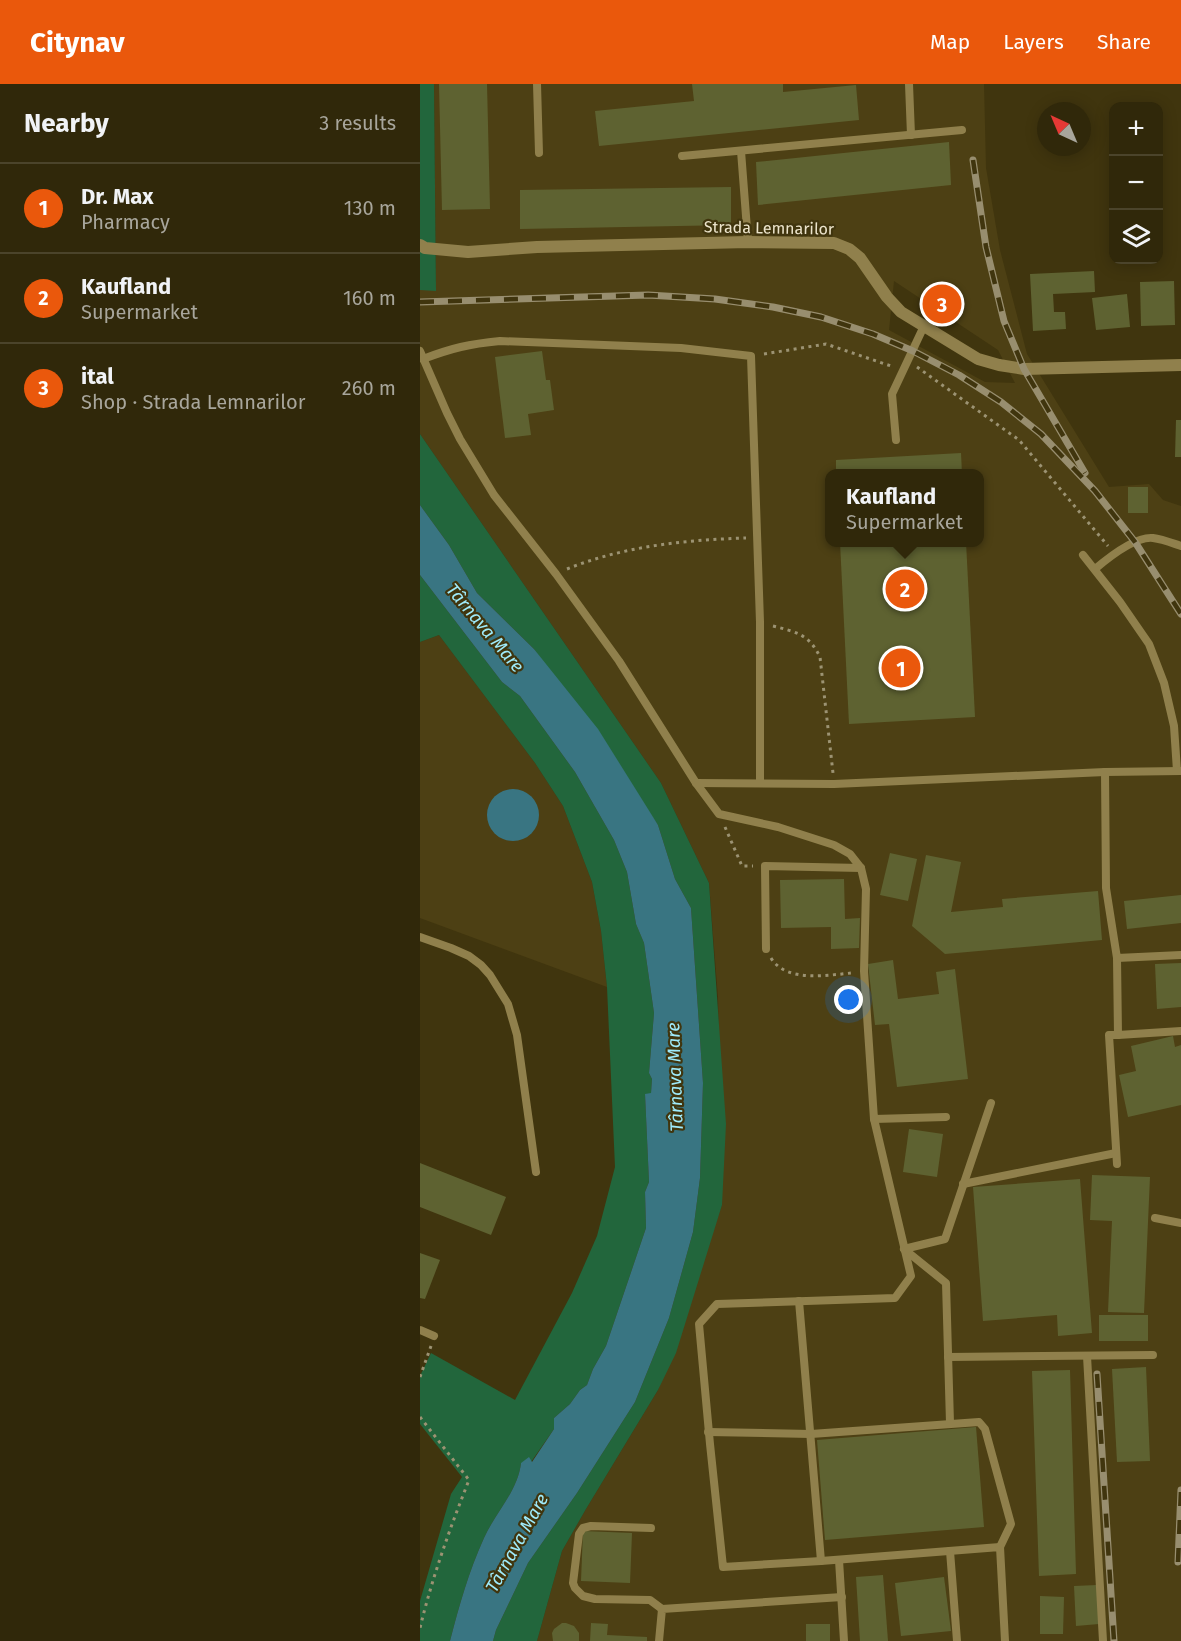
<!DOCTYPE html>
<meta charset="utf-8">
<style>
body{margin:0;font-family:"Fira Sans",sans-serif;background:#3c3418;color:#f1f3f6}
.controls{position:absolute;right:18px;top:18px;display:grid;overflow:hidden;border-radius:12px;box-shadow:0 3px 15px #0003}
.controls button{width:54px;height:54px;display:grid;place-items:center;padding:0;border:0;border-bottom:2px solid #4b442b;background:#30280a;color:#f1f3f6;font:30px sans-serif}
.compass{position:absolute;left:617px;top:18px;width:54px;height:54px;border-radius:50%;background:#30280a;box-shadow:0 3px 15px #0003;rotate:316deg}
.you{position:absolute;left:429px;top:916px;width:21px;height:21px;margin:-15px;border:4px solid #fff;border-radius:50%;background:#1a73e8;box-shadow:0 0 0 9px #1a73e833}
.badge{display:grid;place-items:center;width:39px;height:39px;border-radius:50%;background:#ea580c;color:#fff;font-size:20px;font-weight:700}
.pin{position:absolute;translate:-50% -50%;border:3px solid #fff;box-shadow:0 2px 6px #0006}
.popup{position:absolute;left:405px;top:385px;width:159px;height:78px;box-sizing:border-box;display:grid;place-content:center;border-radius:12px;background:#30280a;filter:drop-shadow(0 2px 4px #0005);font-size:20px;white-space:nowrap;color:#a8a69c}
.popup b{font-size:22px;color:#f1f3f6}
.popup::after{content:'';position:absolute;left:50%;top:100%;margin-left:-12px;border:12px solid transparent;border-top-color:#30280a}
.list{margin:0;padding:0;list-style:none}
h2{display:flex;justify-content:space-between;align-items:center;height:78px;margin:0;padding:0 24px;font-size:26px}
h2 small{font-size:20px;font-weight:400;color:#a8a69c}
.list li{display:grid;grid-template-columns:39px 1fr auto;gap:18px;align-items:center;box-sizing:border-box;height:90px;padding:0 24px;border-top:2px solid #4b442b}
.list b{display:block;font-size:22px;white-space:nowrap}
.list p{margin:0;font-size:20px;white-space:nowrap;color:#a8a69c}
.list em{font-size:20px;font-style:normal;color:#a8a69c}
.icon{flex:none;width:33px;height:33px;fill:none;stroke:currentColor;stroke-width:2;stroke-linecap:round;stroke-linejoin:round}
.map{position:relative;flex:none;width:761px;height:1557px;overflow:hidden}
header{display:flex;align-items:center;gap:36px;box-sizing:border-box;height:84px;padding:0 30px;background:#ea580c;color:#fff}
header strong{font-size:28px}
nav{display:flex;gap:33px;margin-inline-start:auto;font-size:21px}
main{display:flex}
aside{flex:1;background:#30280a}
.map>svg:first-child{display:block}
.built{fill:#4d4014;fill-rule:evenodd}
.green{fill:#22663c}
.water{fill:#397582}
.building{fill:#5e6231}
.lines{fill:none;stroke-linecap:round;stroke-linejoin:round}
.path{stroke:#9c9373;stroke-width:3;stroke-dasharray:3 4.5;stroke-linecap:butt}
.service{stroke:#90804c;stroke-width:8}
.minor{stroke:#90804c;stroke-width:12}
.rail-casing{stroke:#988e6f;stroke-width:7}
.rail{stroke:#40350e;stroke-width:4.5;stroke-dasharray:14;stroke-linecap:butt}
.labels{text-anchor:middle;dominant-baseline:central;stroke-width:4.5;stroke-linejoin:round;paint-order:stroke}
.street-label{font-size:16px;fill:#ece4cb;stroke:#40350e}
.water-label{font-size:18px;font-style:italic;fill:#9febfb;stroke:#40350e}
</style>
<header>
<strong>Citynav</strong>
<nav><a>Map</a><a>Layers</a><a>Share</a></nav>
</header>
<main>
<aside>
<h2>Nearby<small>3 results</small></h2>
<ul class="list">
<li><span class="badge">1</span><div><b>Dr. Max</b><p>Pharmacy</p></div><em>130 m</em></li>
<li><span class="badge">2</span><div><b>Kaufland</b><p>Supermarket</p></div><em>160 m</em></li>
<li><span class="badge">3</span><div><b>ital</b><p>Shop · Strada Lemnarilor</p></div><em>260 m</em></li>
</ul>
</aside>
<div class="map">
<svg width="761" height="1557" viewBox="0 0 761 1557">
<rect width="100%" height="100%" fill="#40350e"/>
<!-- built -->
<g class="built">
<path d="M14 0H564L566 84 580 166 607 270 689 403 729 400 743 416 761 422V1557H117L142 1467 166 1425 238 1306 302 1121 298 913 289 799 241 699 0 350V206H16ZM474 197 578 266 595 299 565 298 469 246ZM410 390H560V458H410Z"/>
<path d="M19 551 115 679 143 722 172 798 181 847 187 903 0 834V558Z"/>
</g>
<!-- green -->
<g class="green">
<path d="M0 0H14L16 207 0 206Z"/>
<path d="M0 350 241 699 289 799 306 1040 302 1121 256 1269 238 1306 166 1425 142 1467 117 1557H73L76 1546 108 1479 157 1409 215 1318 249 1234 273 1148 280 1094 283 999 271 824 255 795 238 741 114 565 57 509 29 461 0 421Z"/>
<path d="M0 491 82 598 100 612 155 688 194 756 207 788 216 840 224 859 234 929 229 989 232 995 231 1010H225L229 1098 225 1108 226 1144 186 1262 173 1285 167 1301 160 1306 150 1320 134 1334V1345L111 1378 101 1379C98 1407 75 1429 64 1454 49 1487 39 1522 30 1557H0V1517L31 1410 42 1393 0 1340V1292L11 1269 95 1316 152 1209 177 1152 195 1083 187 903 181 847 172 798 143 722 115 679 19 551 0 558Z"/>
</g>
<!-- water -->
<g class="water">
<path d="M0 421 29 461 57 509 114 565 178 645 238 741 255 795 271 824 283 999 280 1094 273 1148 249 1234 215 1318 157 1409 108 1479 76 1546 73 1557H30C39 1522 49 1487 64 1454 75 1429 98 1407 101 1379L109 1373 112 1378 134 1345V1334L150 1320 160 1306 167 1301 173 1285 186 1262 226 1144 225 1108 229 1098 225 1010 231 1009 232 995 229 989 234 929 224 859 216 840 207 788 194 756 155 688 100 612 82 598 0 491Z"/>
<circle cx="93" cy="731" r="26"/>
</g>
<!-- building -->
<g class="building">
<path d="M19 0H67L70 125 22 126Z"/>
<path d="M272 0H363V8L436 1 439 36 179 62 175 27 274 17Z"/>
<path d="M529 58 531 101 338 121 336 78Z"/>
<path d="M311 103V141L100 145V106Z"/>
<path d="M674 187 675 208 633 210 634 228H645L646 245 613 247 610 190Z"/>
<path d="M754 197 755 241 721 242 720 198Z"/>
<path d="M707 210 710 243 676 246 672 214Z"/>
<path d="M122 267 126 296H130L134 326 108 330 111 351 85 354 75 273Z"/>
<path d="M756 336H761V373H755Z"/>
<path d="M541 369 542 390H416V376Z"/>
<rect x="708" y="403" width="20" height="26"/>
<path d="M420 458H546L555 633 429 640Z"/>
<path d="M470 769 497 775 488 817 460 811Z"/>
<path d="M506 771 541 778 531 828 583 823 582 815 678 807 682 856 525 870 492 842Z"/>
<path d="M424 795 425 835 440 834 439 864 411 865V843L361 844 360 796Z"/>
<path d="M761 811V839L707 845 704 817Z"/>
<path d="M473 876 478 915 519 910 516 888 535 885 548 995 477 1003 469 940 455 941 448 880Z"/>
<path d="M761 879V923L737 925 735 880Z"/>
<path d="M753 952 755 963 761 961V1021L708 1033 699 991 716 987 711 962Z"/>
<path d="M489 1045 523 1050 517 1093 483 1088Z"/>
<path d="M0 1079 86 1113 71 1151 0 1123Z"/>
<path d="M672 1091 730 1093 724 1229 688 1228 692 1137 670 1136Z"/>
<path d="M660 1095 672 1249 638 1252 637 1231 563 1237 553 1103Z"/>
<path d="M0 1169 20 1176 5 1215 0 1214Z"/>
<rect x="679" y="1231" width="49" height="26"/>
<path d="M726 1283 730 1377 697 1378 692 1285Z"/>
<path d="M650 1286 656 1490 619 1492 612 1287Z"/>
<path d="M556 1343 564 1443 405 1456 397 1356Z"/>
<path d="M163 1447 212 1449 210 1499 161 1497Z"/>
<path d="M463 1491 468 1557H440L436 1493Z"/>
<path d="M524 1493 531 1547 481 1552 475 1499Z"/>
<path d="M677 1501 679 1540 656 1542 654 1502Z"/>
<path d="M620 1512 644 1513 643 1550H620Z"/>
<path d="M142 1539H146L154 1542 159 1549V1557H133L132 1549 134 1545Z"/>
<path d="M171 1539 188 1540 187 1551 227 1553V1557H170Z"/>
<rect x="386" y="1540" width="24" height="17"/>
</g>
<g class="lines">
<!-- path -->
<g class="path">
<path d="M344 270 406 260 471 282"/>
<path d="M497 283 599 356 688 462"/>
<path d="M147 485C204 462 265 456 326 454"/>
<path d="M353 542C376 548 389 550 400 573L413 689"/>
<path d="M305 743 322 782H333"/>
<path d="M351 874C366 899 408 891 432 889"/>
<path d="M0 1293 11 1262"/>
<path d="M0 1333 49 1396C30 1444 12 1494 0 1544"/>
</g>
<!-- service -->
<g class="service">
<path d="M117 0 119 69"/>
<path d="M489 0 491 51"/>
<path d="M321 67 328 158"/>
<path d="M262 72 542 46"/>
<path d="M0 267 27 329 40 355 74 411 136 490 199 577 276 699 299 730 358 743 414 761 430 770 441 784 446 805 444 887 454 1035 526 1033"/>
<path d="M3 275C32 264 49 260 80 257L261 264 331 272 340 538V698"/>
<path d="M476 356 472 310 504 242"/>
<path d="M663 471 700 518 729 560 744 599 754 642 757 687"/>
<path d="M675 485C688 474 715 452 733 454 742 455 752 459 761 462"/>
<path d="M685 688 686 804 697 874 761 871"/>
<path d="M276 699 414 700 685 688 761 687"/>
<path d="M0 853 31 864 49 872 61 881 70 891 88 920 97 951 116 1088"/>
<path d="M346 865 345 782 441 784"/>
<path d="M697 874 698 951 761 947"/>
<path d="M454 1035 491 1192 475 1214 297 1220 279 1240 290 1360 303 1483 401 1477 580 1463 585 1557"/>
<path d="M697 1080 689 951H698"/>
<path d="M543 1100 696 1069"/>
<path d="M735 1134 761 1139"/>
<path d="M484 1165 526 1199 530 1339"/>
<path d="M484 1165 525 1155 571 1019"/>
<path d="M379 1217 401 1477"/>
<path d="M0 1246 14 1252"/>
<path d="M667 1272 683 1557"/>
<path d="M528 1273 733 1271"/>
<path d="M288 1348 391 1350 559 1338 565 1345 591 1440 580 1463"/>
<path d="M231 1444 171 1442 163 1444 159 1450 153 1499 155 1504 163 1512 175 1515 230 1516 242 1525"/>
<path d="M530 1467 537 1557"/>
<path d="M419 1476 424 1557"/>
<path d="M239 1557 242 1525 422 1513"/>
</g>
<!-- minor -->
<path class="minor" d="M0 161 5 164 48 168 117 163 328 158 414 159 429 165 440 174 467 213 481 228 558 275 579 281 604 285 761 281"/>
<defs>
<g id="rail">
<path d="M553 76 566 163 584 237 604 285 665 389"/>
<path d="M0 218 228 211 295 215 353 223 401 233 453 250 493 267 539 291 581 318 621 350 675 407 715 458 761 530"/>
<path d="M677 1290 694 1557"/>
<path d="M758 1478 761 1406"/>
</g>
</defs>
<!-- rail casing -->
<use href="#rail" class="rail-casing"/>
<!-- rail -->
<use href="#rail" class="rail"/>
</g>
<g class="labels">
<!-- street labels -->
<g class="street-label">
<text transform="translate(349 144) rotate(1)">Strada Lemnarilor</text>
</g>
<!-- water labels -->
<g class="water-label">
<text transform="translate(65 544) rotate(50)">Târnava Mare</text>
<text transform="translate(255 993) rotate(-92)">Târnava Mare</text>
<text transform="translate(97 1459) rotate(-61)">Târnava Mare</text>
</g>
</g>
</svg>
<div class="controls">
<button>+</button>
<button>−</button>
<button><svg class="icon" aria-label="layers" viewBox="0 0 24 24"><path d="M12 4l9 5-9 5-9-5zM3 14l9 5 9-5"/></svg></button>
</div>
<svg class="compass" viewBox="-18 -18 36 36"><path d="M0-13l5 13h-10z" fill="#e53935"/><path d="M0 13l5-13h-10z" fill="#a8a69c"/></svg>
<div class="you"></div>
<div class="pin badge" style="left:481px;top:584px">1</div>
<div class="pin badge" style="left:485px;top:505px">2</div>
<div class="popup"><b>Kaufland</b>Supermarket</div>
<div class="pin badge" style="left:522px;top:220px">3</div>
</div>
</main>
